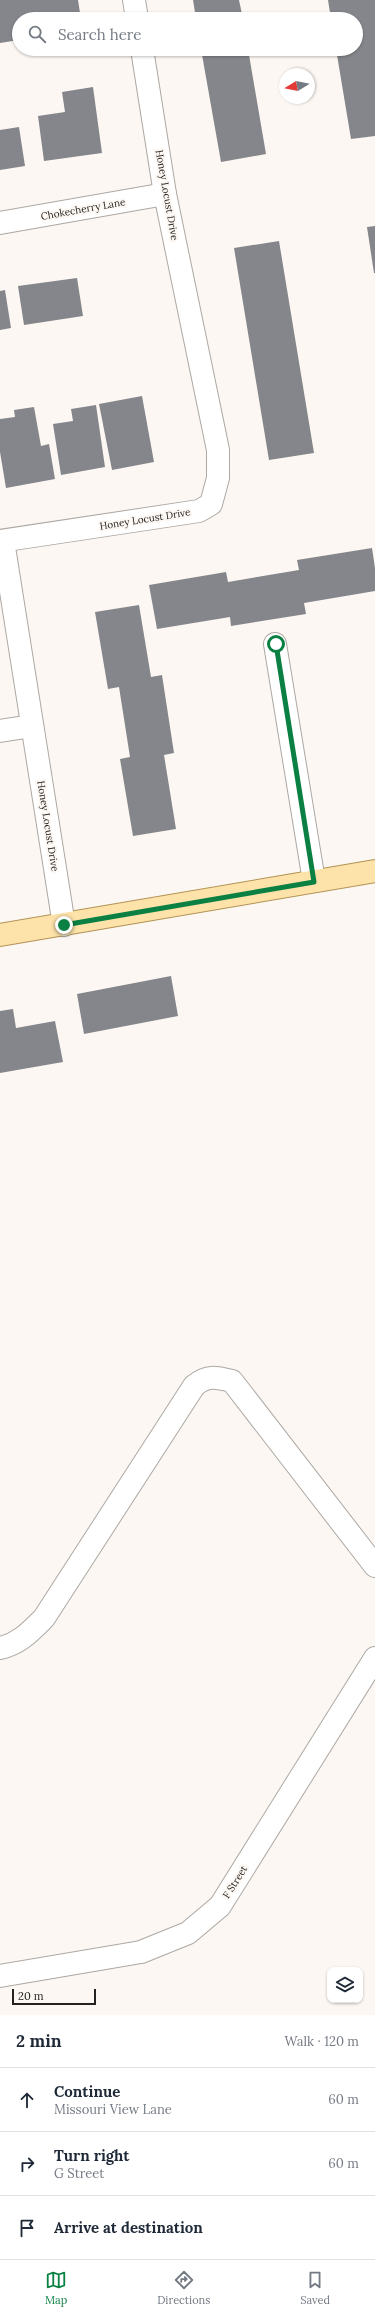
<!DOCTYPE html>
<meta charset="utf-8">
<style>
body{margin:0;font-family:Lora,serif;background:#f6f6f7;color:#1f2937}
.controls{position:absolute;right:12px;bottom:12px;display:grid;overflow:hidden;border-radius:8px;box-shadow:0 1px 3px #0004}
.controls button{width:36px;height:36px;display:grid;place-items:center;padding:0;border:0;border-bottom:1px solid #e0e1e3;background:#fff;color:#1f2937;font:20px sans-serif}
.compass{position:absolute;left:279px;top:68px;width:36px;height:36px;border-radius:50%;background:#fff;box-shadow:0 1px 3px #0004;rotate:260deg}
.scale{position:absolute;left:12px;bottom:10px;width:84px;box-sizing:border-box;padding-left:4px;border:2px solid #252321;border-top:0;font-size:11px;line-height:14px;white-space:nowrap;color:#252321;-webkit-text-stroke:3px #fcf7f2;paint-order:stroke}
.stop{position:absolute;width:12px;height:12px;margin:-9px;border:3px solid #0b8043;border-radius:50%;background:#fff}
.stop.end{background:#0b8043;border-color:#fff;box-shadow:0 1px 4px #0008}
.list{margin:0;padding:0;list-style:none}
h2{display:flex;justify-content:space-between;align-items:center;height:52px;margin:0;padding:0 16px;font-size:17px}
h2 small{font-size:13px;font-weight:400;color:#747a83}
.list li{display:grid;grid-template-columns:26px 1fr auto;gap:12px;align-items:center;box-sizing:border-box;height:64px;padding:0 16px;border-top:1px solid #e0e1e3}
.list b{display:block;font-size:15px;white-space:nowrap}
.list p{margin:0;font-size:13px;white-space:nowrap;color:#747a83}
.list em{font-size:13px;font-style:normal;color:#747a83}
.icon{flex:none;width:22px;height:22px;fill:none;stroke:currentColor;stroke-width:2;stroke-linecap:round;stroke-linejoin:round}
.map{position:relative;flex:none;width:375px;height:2015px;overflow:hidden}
.search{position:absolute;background:#fff;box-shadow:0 1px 3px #0004;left:12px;right:12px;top:12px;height:44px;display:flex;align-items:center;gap:10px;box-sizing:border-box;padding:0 14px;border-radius:22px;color:#747a83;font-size:15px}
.sheet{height:244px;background:#fff}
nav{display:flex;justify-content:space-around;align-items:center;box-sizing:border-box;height:56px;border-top:1px solid #e0e1e3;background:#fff;font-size:11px;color:#747a83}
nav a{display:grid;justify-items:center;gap:2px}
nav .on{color:#0b8043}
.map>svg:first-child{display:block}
.building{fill:#85868b}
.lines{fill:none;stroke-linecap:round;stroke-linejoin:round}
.minor-casing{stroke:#ada8a3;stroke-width:24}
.major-casing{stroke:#b19354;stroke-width:24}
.minor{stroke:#fff;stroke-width:22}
.major{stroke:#fde2a9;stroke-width:22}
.route{stroke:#0b8043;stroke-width:5}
.labels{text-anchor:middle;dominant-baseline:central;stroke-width:4;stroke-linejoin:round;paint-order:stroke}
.street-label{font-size:10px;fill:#252321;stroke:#fcf7f2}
</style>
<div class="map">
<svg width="375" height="2015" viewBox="0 0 375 2015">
<rect width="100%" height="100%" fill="#fcf7f2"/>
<!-- building -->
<g class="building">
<path d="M0 0H78L81 19H19V40L0 43Z"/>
<path d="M193 0H239L243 19H196Z"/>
<path d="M328 0H375V136L351 139 336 49H356V19H331Z"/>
<path d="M201 49H248L266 154 221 162Z"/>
<path d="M93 87 102 153 44 161 38 116 65 112 62 92Z"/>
<path d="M19 127 25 166 0 170V130Z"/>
<path d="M375 226V273H374L367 227Z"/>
<path d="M279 241 314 453 269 460 234 248Z"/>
<path d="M77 278 83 316 24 325 18 286Z"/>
<path d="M5 290 11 328 0 330V291Z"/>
<path d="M142 396 154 462 112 470 99 404Z"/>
<path d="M96 405 105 467 61 475 53 424 73 421 71 409Z"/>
<path d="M34 407 41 446 49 444 55 479 6 488 0 452V419L15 417 14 410Z"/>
<path d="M372 548 375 568V591L304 603 306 614 231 626 230 617 157 629 149 585 226 572 228 582 299 570 297 560Z"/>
<path d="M139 605 151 677 162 675 174 753 164 755 176 829 133 836 120 759 130 757 119 687 108 689 95 612Z"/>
<path d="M171 976 178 1016 84 1034 77 994Z"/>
<path d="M13 1009 16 1028 55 1021 63 1062 0 1073V1011Z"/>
</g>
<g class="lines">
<defs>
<g id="minor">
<path d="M134 0 137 19"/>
<path d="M0 223 165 194"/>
<path d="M0 541 199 511 211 504 218 478V450L165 194 142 49"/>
<path d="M3 541 64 925"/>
<path d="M275 644 314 881"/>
<path d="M0 731 32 726"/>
<path d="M0 1648C19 1644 30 1632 44 1618L194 1386C207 1375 215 1377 232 1381L375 1566"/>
<path d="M0 1976 141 1952 188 1933 220 1906 375 1658"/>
</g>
<path id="major" d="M0 935 375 871"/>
</defs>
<!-- minor casing -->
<use href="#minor" class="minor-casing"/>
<!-- major casing -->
<use href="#major" class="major-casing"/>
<!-- minor -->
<use href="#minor" class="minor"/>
<!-- major -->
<use href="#major" class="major"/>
</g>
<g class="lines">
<!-- route -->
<path class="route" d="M64 925 314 882 276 644"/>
</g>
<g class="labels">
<!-- street labels -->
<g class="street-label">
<text transform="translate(167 195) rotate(80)">Honey Locust Drive</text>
<text transform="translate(83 209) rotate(-10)">Chokecherry Lane</text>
<text transform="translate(145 519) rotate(-9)">Honey Locust Drive</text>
<text transform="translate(48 826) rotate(81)">Honey Locust Drive</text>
<text transform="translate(235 1882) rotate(-58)">F Street</text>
</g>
</g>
</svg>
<div class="controls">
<button><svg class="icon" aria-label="layers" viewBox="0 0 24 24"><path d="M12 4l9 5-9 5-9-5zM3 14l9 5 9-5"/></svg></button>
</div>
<svg class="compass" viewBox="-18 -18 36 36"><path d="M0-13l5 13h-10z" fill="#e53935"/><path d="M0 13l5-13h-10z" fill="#747a83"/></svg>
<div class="scale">20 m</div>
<div class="stop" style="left:276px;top:644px"></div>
<div class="stop end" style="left:64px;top:925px"></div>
<div class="search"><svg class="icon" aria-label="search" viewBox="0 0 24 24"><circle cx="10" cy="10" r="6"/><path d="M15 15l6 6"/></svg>Search here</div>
</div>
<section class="sheet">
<h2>2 min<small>Walk · 120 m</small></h2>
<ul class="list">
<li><svg class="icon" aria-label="ahead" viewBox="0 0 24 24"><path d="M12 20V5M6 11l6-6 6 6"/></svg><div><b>Continue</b><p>Missouri View Lane</p></div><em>60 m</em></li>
<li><svg class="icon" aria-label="right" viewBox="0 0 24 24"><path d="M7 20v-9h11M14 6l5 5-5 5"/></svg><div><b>Turn right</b><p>G Street</p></div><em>60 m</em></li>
<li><svg class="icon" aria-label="arrive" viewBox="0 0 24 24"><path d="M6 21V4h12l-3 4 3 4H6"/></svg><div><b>Arrive at destination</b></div></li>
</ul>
</section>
<nav>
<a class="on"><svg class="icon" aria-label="map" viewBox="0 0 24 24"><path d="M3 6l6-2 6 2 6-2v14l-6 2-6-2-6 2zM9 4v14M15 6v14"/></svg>Map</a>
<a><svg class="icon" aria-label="directions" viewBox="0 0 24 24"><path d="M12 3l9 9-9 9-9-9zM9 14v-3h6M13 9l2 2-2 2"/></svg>Directions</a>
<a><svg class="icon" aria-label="saved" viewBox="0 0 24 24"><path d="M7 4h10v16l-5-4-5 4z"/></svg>Saved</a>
</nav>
